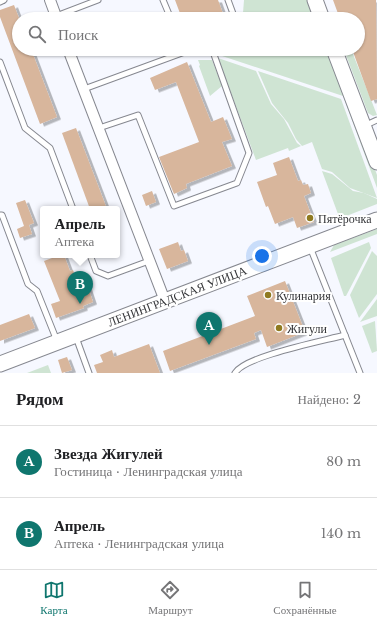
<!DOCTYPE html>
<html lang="ru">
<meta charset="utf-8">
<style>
body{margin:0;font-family:"Libre Baskerville",serif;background:#f2f2f2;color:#202124}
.you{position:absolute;left:262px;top:256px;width:14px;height:14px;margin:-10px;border:3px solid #fff;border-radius:50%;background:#1a73e8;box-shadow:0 0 0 6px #1a73e833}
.badge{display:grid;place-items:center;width:26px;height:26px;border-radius:50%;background:#0f766e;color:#fff;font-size:13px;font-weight:700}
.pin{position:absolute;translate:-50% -33px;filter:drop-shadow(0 1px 2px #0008)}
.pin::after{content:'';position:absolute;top:21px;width:14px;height:12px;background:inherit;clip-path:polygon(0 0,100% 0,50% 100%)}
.popup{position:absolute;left:40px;top:206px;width:80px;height:52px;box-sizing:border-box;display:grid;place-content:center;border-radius:4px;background:#fff;filter:drop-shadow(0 1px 3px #0005);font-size:13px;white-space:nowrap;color:#757577}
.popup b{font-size:15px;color:#202124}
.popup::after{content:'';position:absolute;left:50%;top:100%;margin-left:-8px;border:8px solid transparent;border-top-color:#fff}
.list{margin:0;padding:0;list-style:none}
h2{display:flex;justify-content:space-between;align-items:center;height:52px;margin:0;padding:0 16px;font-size:17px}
h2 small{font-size:13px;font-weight:400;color:#757577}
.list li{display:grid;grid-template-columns:26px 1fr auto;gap:12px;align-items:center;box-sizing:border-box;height:72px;padding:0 16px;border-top:1px solid #e0e0e0}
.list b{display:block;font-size:15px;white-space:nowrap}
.list p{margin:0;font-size:13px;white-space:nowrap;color:#757577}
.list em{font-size:13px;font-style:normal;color:#757577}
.icon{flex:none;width:22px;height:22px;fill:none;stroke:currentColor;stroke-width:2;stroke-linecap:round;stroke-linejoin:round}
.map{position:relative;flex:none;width:377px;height:373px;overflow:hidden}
.search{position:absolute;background:#fff;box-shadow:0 1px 3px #0004;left:12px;right:12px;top:12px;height:44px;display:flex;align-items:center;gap:10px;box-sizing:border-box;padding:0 14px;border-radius:22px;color:#757577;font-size:15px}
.sheet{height:196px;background:#fff}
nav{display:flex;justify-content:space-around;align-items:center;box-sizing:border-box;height:56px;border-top:1px solid #e0e0e0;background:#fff;font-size:11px;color:#757577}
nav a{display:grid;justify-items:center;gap:2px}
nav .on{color:#0f766e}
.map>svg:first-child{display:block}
.green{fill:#cfe4d3}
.building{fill:#d8b69c;filter:url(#shadow)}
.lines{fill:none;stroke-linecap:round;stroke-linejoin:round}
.lane-casing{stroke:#868890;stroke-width:7}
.street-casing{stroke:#868890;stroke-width:12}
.secondary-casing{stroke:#868890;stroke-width:17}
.lane{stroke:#fff;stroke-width:5}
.street{stroke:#fff;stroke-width:10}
.secondary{stroke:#fff;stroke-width:15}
.poi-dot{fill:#8f7a20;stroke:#fff;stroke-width:1.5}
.labels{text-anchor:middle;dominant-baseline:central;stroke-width:4;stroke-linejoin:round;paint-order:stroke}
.poi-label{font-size:12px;fill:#353639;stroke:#fff;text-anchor:start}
.street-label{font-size:12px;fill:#353639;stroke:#fff}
</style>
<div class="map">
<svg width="377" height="373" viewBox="0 0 377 373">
<defs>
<filter id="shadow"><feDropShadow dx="4" dy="2.5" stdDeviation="0" flood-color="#0004"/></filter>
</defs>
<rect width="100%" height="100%" fill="#f6f8ff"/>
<!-- green -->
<g class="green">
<path d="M244 0H311L318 19H245L243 13Z"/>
<path d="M230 49H330L377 175V188L343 96 216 54Z"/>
<path d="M351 49 377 115 373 116 368 113 344 50Z"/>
<path d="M218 58 256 71 271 104 284 119 297 143 301 146 289 151 288 148 256 160Z"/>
<path d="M198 60H212L222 86 210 96 199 66 200 65Z"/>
<path d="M258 71 341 99 377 198 350 188 332 172 322 169 312 142 302 146 296 139 288 123 272 103Z"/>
<path d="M322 171 332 174 353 191 364 193 377 199V204L331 222 330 219 338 214Z"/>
<path d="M377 229V234L330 252 334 245Z"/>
<path d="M369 242 371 248 346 296H344L331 258Z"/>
<path d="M372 251 377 256V294L359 318 350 295Z"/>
<path d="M377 299V316L360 322Z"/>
<path d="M375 321 377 351 372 353 362 326Z"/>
<path d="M48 365 51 373H27Z"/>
</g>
<!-- building -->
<g class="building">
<path d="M175 0H218L225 19H186L184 14 181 16Z"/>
<path d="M333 0H376L377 99 371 101 352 49H358V19H340Z"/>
<path d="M14 5 19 18V49H31L57 117 40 124 0 17V10Z"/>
<path d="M187 62 211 122 223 117 232 139 222 142 232 166 186 184 187 188 174 194 159 157 199 142 176 82 155 90 150 78Z"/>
<path d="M76 128 107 209H90L62 133Z"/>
<path d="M289 157 298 181 301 180 303 185 308 184 311 193 304 196 314 222 297 228 293 217 275 224 268 206 266 207 257 182 277 175 273 163Z"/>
<path d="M152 191 156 202 146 206 142 195Z"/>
<path d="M25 200 34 223 29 225 32 234 20 238 17 229 24 226 16 203Z"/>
<path d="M178 242 181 251 184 250 188 261 167 269 159 249Z"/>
<path d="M60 255H64L70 271 73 270 79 289 88 287 93 302 83 306 84 308 56 318 51 304 60 301 44 261Z"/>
<path d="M285 281 305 332 267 347 261 330 254 333 256 339 170 371 163 351 255 316 247 296Z"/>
<path d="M29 314 35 328 0 341V325Z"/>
<path d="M149 344 160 373H97L94 365 103 362 100 355 112 350 114 357Z"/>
<path d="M67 357 72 370 62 373 58 360Z"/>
</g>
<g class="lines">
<defs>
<g id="lane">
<path d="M163 0 171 19"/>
<path d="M228 0 235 19"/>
<path d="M0 2 4 0"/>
<path d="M56 16 98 0"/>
<path d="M0 62 25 128 50 148 73 209"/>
<path d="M84 89 193 49"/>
<path d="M364 126 377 120"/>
<path d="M99 128 138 115 174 206 237 183 249 153 212 49"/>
<path d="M0 215H2L28 284 37 291 57 341"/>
<path d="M310 247 360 373"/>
<path d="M90 255 96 271 108 276 149 261"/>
<path d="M77 340 89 373"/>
<path d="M235 373C245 356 323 341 345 335"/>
</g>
<g id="street">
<path d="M50 0 57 19"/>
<path d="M68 49 165 301"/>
</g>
<g id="secondary">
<path d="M315 0 322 19"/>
<path d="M334 49 377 162"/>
<path d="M0 364 377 220"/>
</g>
</defs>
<!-- lane casing -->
<use href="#lane" class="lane-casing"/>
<!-- street casing -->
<use href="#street" class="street-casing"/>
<!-- secondary casing -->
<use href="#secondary" class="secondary-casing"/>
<!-- lane -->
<use href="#lane" class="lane"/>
<!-- street -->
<use href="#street" class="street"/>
<!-- secondary -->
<use href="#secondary" class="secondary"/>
</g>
<!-- markers -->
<g class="poi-dot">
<circle cx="310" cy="218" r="4"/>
<circle cx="268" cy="295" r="4"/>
<circle cx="279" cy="328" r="4"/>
</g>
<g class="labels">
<!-- poi labels -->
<g class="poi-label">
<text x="318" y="218">Пятёрочка</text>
<text x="276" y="295">Кулинария</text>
<text x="287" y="328">Жигули</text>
</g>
<!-- street labels -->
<g class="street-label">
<text transform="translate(177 296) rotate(-21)">ЛЕНИНГРАДСКАЯ УЛИЦА</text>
</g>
</g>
</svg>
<div class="you"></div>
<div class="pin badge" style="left:209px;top:345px">A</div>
<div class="pin badge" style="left:80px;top:304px">B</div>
<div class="popup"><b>Апрель</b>Аптека</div>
<div class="search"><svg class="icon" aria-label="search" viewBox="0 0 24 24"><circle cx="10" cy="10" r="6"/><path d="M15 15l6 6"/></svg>Поиск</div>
</div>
<section class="sheet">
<h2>Рядом<small>Найдено: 2</small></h2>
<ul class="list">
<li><span class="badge">A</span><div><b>Звезда Жигулей</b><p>Гостиница · Ленинградская улица</p></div><em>80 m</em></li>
<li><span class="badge">B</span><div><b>Апрель</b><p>Аптека · Ленинградская улица</p></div><em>140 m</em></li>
</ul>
</section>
<nav>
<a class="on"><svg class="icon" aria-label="map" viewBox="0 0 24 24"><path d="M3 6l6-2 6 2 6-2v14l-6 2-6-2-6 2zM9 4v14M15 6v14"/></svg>Карта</a>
<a><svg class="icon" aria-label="directions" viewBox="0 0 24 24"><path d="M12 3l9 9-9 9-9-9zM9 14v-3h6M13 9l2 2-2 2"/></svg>Маршрут</a>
<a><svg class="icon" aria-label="saved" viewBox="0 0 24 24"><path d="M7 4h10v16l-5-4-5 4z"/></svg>Сохранённые</a>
</nav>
